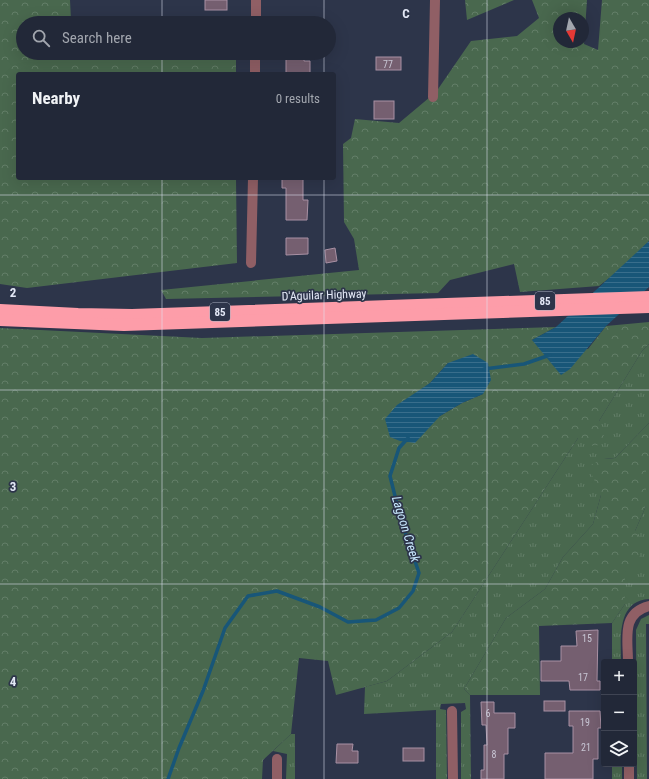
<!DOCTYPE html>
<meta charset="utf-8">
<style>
body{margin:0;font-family:"Roboto Condensed",sans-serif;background:#2a3040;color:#f1f3f6}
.controls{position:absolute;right:12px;bottom:12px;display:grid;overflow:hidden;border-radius:4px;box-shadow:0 4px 16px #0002}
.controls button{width:36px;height:36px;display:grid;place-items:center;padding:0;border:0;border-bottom:1px solid #3f4453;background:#222838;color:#f1f3f6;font:20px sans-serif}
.compass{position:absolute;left:553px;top:12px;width:36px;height:36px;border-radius:50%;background:#222838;box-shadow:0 4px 16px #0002;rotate:171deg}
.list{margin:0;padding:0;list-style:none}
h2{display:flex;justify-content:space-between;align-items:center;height:52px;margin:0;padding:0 16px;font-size:17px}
h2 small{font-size:13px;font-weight:400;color:#a2a6ae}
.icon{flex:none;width:22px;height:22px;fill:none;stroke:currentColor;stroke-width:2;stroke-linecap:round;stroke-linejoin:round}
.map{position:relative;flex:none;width:649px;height:779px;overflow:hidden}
.search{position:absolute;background:#222838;box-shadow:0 4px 16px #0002;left:16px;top:16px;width:320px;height:44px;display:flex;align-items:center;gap:10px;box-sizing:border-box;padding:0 14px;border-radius:22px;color:#a2a6ae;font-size:15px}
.panel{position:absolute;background:#222838;box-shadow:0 4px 16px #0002;left:16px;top:72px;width:320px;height:108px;border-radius:4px}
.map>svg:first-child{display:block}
.grass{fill:url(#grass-tufts)}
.forest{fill:url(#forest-crowns);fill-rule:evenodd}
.water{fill:url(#water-rules)}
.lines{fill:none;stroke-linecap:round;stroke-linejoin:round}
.stream{stroke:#185678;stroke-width:3.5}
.building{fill:#755f70;stroke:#a991a4}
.minor{stroke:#905f65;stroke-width:10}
.highway{stroke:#fd9da9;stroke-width:12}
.grid{fill:none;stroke:#e3e8f6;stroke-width:1;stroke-opacity:0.55}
.labels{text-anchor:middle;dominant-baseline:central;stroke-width:3.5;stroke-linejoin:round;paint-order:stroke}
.number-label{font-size:10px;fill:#c8c6d4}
.shield{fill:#2d354a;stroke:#acb2c2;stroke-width:1}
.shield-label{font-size:11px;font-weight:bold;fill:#e3e8f6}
.street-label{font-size:12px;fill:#e3e8f6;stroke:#2d354a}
.water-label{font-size:13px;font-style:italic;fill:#c9e9ff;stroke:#2d354a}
.grid-label{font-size:13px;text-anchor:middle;font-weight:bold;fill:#e3e8f6;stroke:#2d354a;stroke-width:3.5;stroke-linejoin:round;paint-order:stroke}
</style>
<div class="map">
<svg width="649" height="779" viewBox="0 0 649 779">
<defs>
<pattern id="grass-tufts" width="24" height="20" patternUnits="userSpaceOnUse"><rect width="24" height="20" fill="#49684e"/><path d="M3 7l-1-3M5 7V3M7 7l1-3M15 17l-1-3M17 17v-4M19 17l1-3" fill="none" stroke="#637e68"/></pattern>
<pattern id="forest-crowns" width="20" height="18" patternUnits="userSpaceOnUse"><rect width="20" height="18" fill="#49684e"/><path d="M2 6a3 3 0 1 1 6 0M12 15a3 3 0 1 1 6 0" fill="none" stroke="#637e68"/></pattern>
<pattern id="water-rules" width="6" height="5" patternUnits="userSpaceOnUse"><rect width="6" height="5" fill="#185678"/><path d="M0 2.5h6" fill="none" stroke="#396e8c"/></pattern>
</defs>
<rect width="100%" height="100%" fill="#2d354a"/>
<!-- grass -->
<g class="grass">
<path d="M649 344V423L615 458 604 459 601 495 593 524 563 557 545 589 506 618 464 689 470 695 471 779H461V712L466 709 465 703 441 704 440 709 446 710 447 779H436V710L364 714 365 687 387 681 452 632 578 438 599 421 642 351Z"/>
<path d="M646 467H649V599C616 601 621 640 621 662H612V623L625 604V572L635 531 646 506Z"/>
<path d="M649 615V624H646L647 779H637L636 630 641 619Z"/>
<path d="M291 734H295V779H286L287 754 273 751Z"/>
<rect x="612" y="764" width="10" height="15"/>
</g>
<!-- forest -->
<g class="forest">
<path d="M0 0H70L71 20 235 16 236 23H23V53H236V74H18V178H236L237 263 27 288 0 284Z"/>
<path d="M465 0H514L467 20Z"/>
<path d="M532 0H587L584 44 598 50 602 0H649V241L622 268 599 286 520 292 514 264 450 280 438 293 166 299 161 290 359 270 354 239 344 222 343 144 351 138 355 119 399 123 436 92 471 41 517 36 539 18ZM559 18H583V42H559Z"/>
<path d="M649 322V344L642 351 599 421 605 432 600 445 589 446 578 438 452 632 387 681 336 695 328 661 299 658 291 734 263 760 262 779H0V328L202 338 556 327 532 340 588 349 606 326ZM448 363 483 394 462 403 440 416 415 395 430 383Z"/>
<path d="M649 423V467L646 468V506L635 531 640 539 639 567 625 572V604L612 623 539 626 540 695H470L464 689 506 618 545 589 563 557 593 524 601 495 588 466 604 459 615 458Z"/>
</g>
<!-- water -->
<g class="water">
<path d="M649 241V287L606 326 570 369 561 375 532 340 556 327Z"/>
<path d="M473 354 488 363 491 380 483 394 462 403 440 416 415 443 400 441 390 437 385 419 397 405 430 383 448 363Z"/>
</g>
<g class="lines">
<!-- stream -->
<g class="stream">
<path d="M484 369 524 364 550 355"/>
<path d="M168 779 179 748 203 691 225 628 248 596 277 591 320 607 348 622 376 620 399 608 413 591 419 573 401 520 390 476 399 448 408 438"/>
</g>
</g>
<!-- building -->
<g class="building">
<rect x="205" y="0" width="22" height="10"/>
<rect x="376" y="57" width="25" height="13"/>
<path d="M286 58H304V61H310V74H286Z"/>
<rect x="374" y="101" width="20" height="18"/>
<path d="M303 178V200H308L307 220H286V188H282V179Z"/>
<path d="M286 238H308V254L286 255Z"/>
<path d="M335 248 337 261 326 263 325 250Z"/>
<path d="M598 630 597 681H600V690H570L569 681H541V661H561V646H577L576 631Z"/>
<rect x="544" y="701" width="21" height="10"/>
<path d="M481 702H494V713H515V728H508V754H504V779H481V770H484V745H487L486 725H482Z"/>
<path d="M569 711H600L601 728H598V759H593V779H545V753H573V726H569Z"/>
<path d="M337 744H353L352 751H358V763H336Z"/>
<rect x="403" y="748" width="21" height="13"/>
</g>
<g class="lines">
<!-- minor -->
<g class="minor">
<path d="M256 23V0"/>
<path d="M255 74V53"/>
<path d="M433 97 435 0"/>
<path d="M251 263 253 178"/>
<path d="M628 662C628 639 621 613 649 606"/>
<path d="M452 711 453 779"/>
<path d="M629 764V779"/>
<path d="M277 779V759"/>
</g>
<!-- highway -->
<g class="highway">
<path d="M0 310 78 314 132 315 649 297"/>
<path d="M0 320 124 325 649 307"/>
</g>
</g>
<!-- grid -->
<path class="grid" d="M162 0V23M324 0V23M487 0V779M162 53V74M324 53V74M162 178V779M324 178V779M0 195H649M0 390H649M0 584H649"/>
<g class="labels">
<!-- number labels -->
<g class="number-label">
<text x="388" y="64">77</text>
<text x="587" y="638">15</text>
<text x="583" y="677">17</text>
<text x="488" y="713">6</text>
<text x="585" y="722">19</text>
<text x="586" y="747">21</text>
<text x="494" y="754">8</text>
</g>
<!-- shield labels -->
<g class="shield">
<rect x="535" y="292" width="20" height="18" rx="3"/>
<rect x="210" y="303" width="20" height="18" rx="3"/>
</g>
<g class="shield-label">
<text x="545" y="301">85</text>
<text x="220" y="312">85</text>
</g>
<!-- street labels -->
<g class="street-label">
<text transform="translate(324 295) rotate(-2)">D'Aguilar Highway</text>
</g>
<!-- water labels -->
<g class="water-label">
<text transform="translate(406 529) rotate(73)">Lagoon Creek</text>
</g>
</g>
<g class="grid-label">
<text x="406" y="18">C</text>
<text x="13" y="297">2</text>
<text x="13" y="491">3</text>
<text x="13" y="686">4</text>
</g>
</svg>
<div class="controls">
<button>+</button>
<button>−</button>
<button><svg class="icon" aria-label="layers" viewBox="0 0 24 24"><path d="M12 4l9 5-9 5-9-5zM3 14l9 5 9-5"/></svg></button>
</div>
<svg class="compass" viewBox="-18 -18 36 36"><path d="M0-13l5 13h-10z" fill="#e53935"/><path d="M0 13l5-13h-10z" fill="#a2a6ae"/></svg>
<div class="search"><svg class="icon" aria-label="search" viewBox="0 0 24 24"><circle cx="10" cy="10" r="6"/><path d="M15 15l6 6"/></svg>Search here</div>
<section class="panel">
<h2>Nearby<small>0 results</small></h2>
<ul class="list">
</ul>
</section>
</div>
